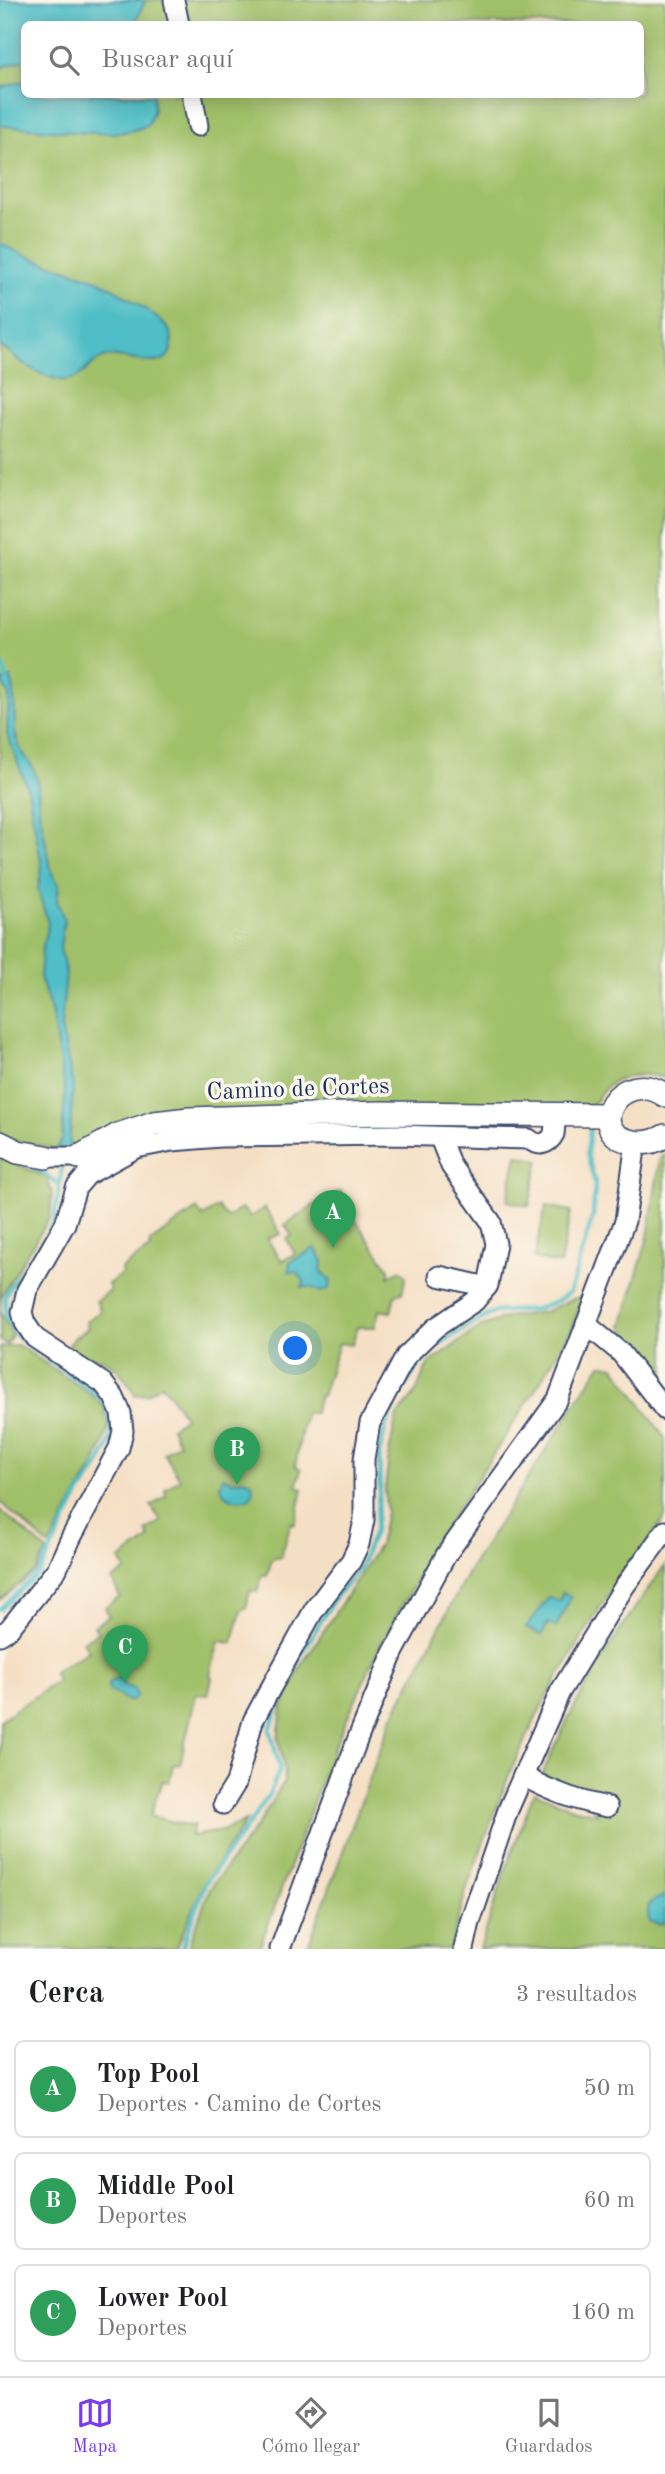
<!DOCTYPE html>
<html lang="es">
<meta charset="utf-8">
<style>
body{margin:0;font-family:"Old Standard TT",serif;background:#f6f6f6;color:#202124}
.you{position:absolute;left:296px;top:1349px;width:24px;height:24px;margin:-18px;border:5px solid #fff;border-radius:50%;background:#1a73e8;box-shadow:0 0 0 10px #1a73e833}
.badge{display:grid;place-items:center;width:46px;height:46px;border-radius:50%;background:#7c3aed;color:#fff;font-size:23px;font-weight:700}
.pin{position:absolute;translate:-50% -58px;filter:drop-shadow(0 2px 4px #0008)}
.pin::after{content:'';position:absolute;top:37px;width:24px;height:21px;background:inherit;clip-path:polygon(0 0,100% 0,50% 100%)}
.list{margin:0;padding:0;list-style:none}
h2{display:flex;justify-content:space-between;align-items:center;height:91px;margin:0;padding:0 28px;font-size:30px}
h2 small{font-size:23px;font-weight:400;color:#757577}
.list li{display:grid;grid-template-columns:46px 1fr auto;gap:21px;align-items:center;box-sizing:border-box;height:98px;margin:0 14px 14px;padding:0 14px;border:2px solid #e0e0e0;border-radius:10px}
.list b{display:block;font-size:26px;white-space:nowrap}
.list p{margin:0;font-size:23px;white-space:nowrap;color:#757577}
.list em{font-size:23px;font-style:normal;color:#757577}
.icon{flex:none;width:38px;height:38px;fill:none;stroke:currentColor;stroke-width:2;stroke-linecap:round;stroke-linejoin:round}
.map{position:relative;flex:none;width:665px;height:1949px;overflow:hidden}
.search{position:absolute;background:#fff;box-shadow:0 4px 18px #0003;left:21px;right:21px;top:21px;height:77px;display:flex;align-items:center;gap:18px;box-sizing:border-box;padding:0 24px;border-radius:10px;color:#757577;font-size:26px}
.sheet{height:427px;background:#fff}
nav{display:flex;justify-content:space-around;align-items:center;box-sizing:border-box;height:98px;border-top:2px solid #e0e0e0;background:#fff;font-size:19px;color:#757577}
nav a{display:grid;justify-items:center;gap:4px}
nav .on{color:#7c3aed}
.map>svg:first-child{display:block}
.green{fill:#a0c069;stroke:#5e7864;stroke-width:2;fill-rule:evenodd}
.water{fill:#50bec6;stroke:#367692;stroke-width:2}
.lines{fill:none;stroke-linecap:round;stroke-linejoin:round}
.stream{stroke:#50bec6;stroke-width:4.5}
.minor-casing{stroke:#3c496d;stroke-width:23}
.tertiary-casing{stroke:#3c496d;stroke-width:26}
.minor{stroke:#fff;stroke-width:19}
.tertiary{stroke:#fff;stroke-width:23}
.labels{text-anchor:middle;dominant-baseline:central;stroke-width:7;stroke-linejoin:round;paint-order:stroke}
.street-label{font-size:24px;fill:#1b2f5e;stroke:#fbf7ec}
</style>
<div class="map">
<svg width="665" height="1949" viewBox="0 0 665 1949">
<rect width="100%" height="100%" fill="#fbf7ec"/>
<filter id="ink" filterUnits="userSpaceOnUse"><feTurbulence type="fractalNoise" baseFrequency=".0143" numOctaves="2"/><feDisplacementMap in="SourceGraphic" scale="14" xChannelSelector="R" yChannelSelector="G"/><feConvolveMatrix kernelMatrix="1 2 1 2 8 2 1 2 1" color-interpolation-filters="sRGB"/></filter>
<filter id="wash" filterUnits="userSpaceOnUse"><feTurbulence type="fractalNoise" baseFrequency=".00686" numOctaves="4" result="noise"/><feDisplacementMap in="SourceGraphic" scale="28" xChannelSelector="R" yChannelSelector="G"/><feGaussianBlur stdDeviation="1.57" result="paint"/><feColorMatrix in="noise" values="0 0 0 0 0 0 0 0 0 0 0 0 0 0 0 0 0 1.4 0 .05"/><feComposite in="paint" operator="in"/></filter>
<g filter="url(#wash)">
<rect width="100%" height="100%" fill="#f5dfc4"/>
<!-- green -->
<g class="green">
<path d="M0 0H665V1078C647 1073 625 1074 609 1085 597 1094 601 1101 584 1108L161 1115 69 1152 0 1138ZM24 24H640V94H24Z"/>
<path d="M665 1154V1384L622 1326 648 1237 660 1158Z"/>
<path d="M517 1155 539 1160 529 1206 507 1201Z"/>
<path d="M0 1157 47 1177 52 1193 50 1217 1 1296 0 1311 12 1335 7 1344 0 1341Z"/>
<path d="M340 1191 345 1197 335 1203 347 1222 354 1218 389 1269V1276L401 1270 406 1276 402 1293 395 1295 391 1312 379 1310 375 1327H357L352 1345 339 1343 322 1396H319L314 1413H305L295 1466 301 1469 297 1486 303 1489 295 1524 291 1523 281 1557 272 1559 267 1576 262 1575 257 1592 250 1591 246 1608 242 1609 232 1643 219 1641 210 1675 212 1678 208 1695 196 1694 180 1764 173 1765 169 1782 162 1781 150 1816 190 1826 194 1825 190 1836 222 1831 246 1821 204 1884 176 1949H0V1720L58 1681 53 1672 89 1651 83 1642 98 1632 94 1626 109 1616 105 1607 120 1597 112 1580 126 1570 120 1560 150 1538 146 1531 161 1521 151 1506 166 1496 165 1489 180 1479 164 1453 179 1443 171 1428 185 1417 162 1384 147 1394 135 1395C125 1376 115 1363 95 1357L83 1364 64 1353 74 1338 88 1328 86 1321 101 1311 96 1301 110 1291 108 1284 122 1274 121 1269 151 1248 149 1243 197 1209 203 1217 218 1207 227 1218 242 1208 250 1217 265 1208 281 1234 267 1239 282 1261 295 1254 287 1239 292 1236 285 1225 326 1197 328 1199Z"/>
<path d="M546 1206 571 1211 560 1264 534 1259Z"/>
<path d="M575 1298 582 1299 571 1331 532 1395 427 1556 415 1583 381 1643 334 1747 259 1949H188L209 1890 259 1823 284 1782 285 1770 278 1738 282 1709 301 1666 379 1545 386 1512 385 1488 390 1448 397 1416 415 1394 428 1364 480 1327 508 1317 544 1312Z"/>
<path d="M18 1345 92 1395 104 1407 109 1424 104 1443 95 1463 49 1546 0 1502V1347Z"/>
<path d="M601 1364 614 1366 665 1438V1518L602 1604 543 1703 510 1772 467 1887 450 1949H307L391 1720 472 1565Z"/>
<path d="M0 1510 47 1551 36 1571 0 1600Z"/>
<path d="M665 1565V1949H480L505 1871 534 1792 572 1808 598 1814 577 1793 541 1777C573 1700 617 1632 665 1565Z"/>
</g>
<!-- water -->
<g class="water">
<path d="M0 0H145V1L137 19 129 24H24V60L0 68Z"/>
<path d="M24 81V94L153 95 154 110 148 124C125 143 31 126 0 126V88Z"/>
<path d="M0 243C30 260 62 267 95 279 110 285 155 314 166 326 170 330 172 336 172 341 172 380 124 352 106 357 87 361 83 383 60 380 44 377 30 369 17 359 11 354 7 349 0 347Z"/>
<path d="M11 678 14 691 15 733 20 749 32 766 38 782 39 810 52 873 59 885 57 901 64 919 60 948 66 974 61 1027 73 1085 69 1152H55L62 1140 65 1091 51 1011 40 977 42 950 48 923 38 890 42 866 28 790 7 734 9 694 1 681Z"/>
<path d="M315 1248 323 1261 321 1270 331 1281 329 1289 320 1292 311 1287H302L304 1281 297 1272H289L290 1262Z"/>
<path d="M223 1477 233 1481 243 1479 252 1482 253 1492 250 1498C237 1501 224 1501 220 1485Z"/>
<path d="M563 1592 571 1597 556 1627 548 1623 542 1635 526 1628 549 1597 559 1601Z"/>
<path d="M118 1678 122 1681 123 1685 134 1689 137 1695 133 1701 124 1700 119 1694 109 1691 108 1683Z"/>
<path d="M665 1895V1921L660 1925 649 1921C646 1900 649 1904 665 1895Z"/>
</g>
<g class="lines">
<!-- stream -->
<g class="stream">
<path d="M0 658 9 684"/>
<path d="M33 1166 60 1185"/>
<path d="M0 1609 39 1573 79 1495 98 1466 110 1444 112 1422 108 1408 99 1396 18 1337 6 1317 5 1297 9 1289 40 1246 54 1222 63 1161"/>
<path d="M182 1949 205 1884 255 1816 270 1793 280 1769 270 1729 291 1672 332 1602 360 1567 375 1529 380 1487 379 1454 386 1425 399 1395 428 1352 457 1333 494 1312 536 1309 557 1301 570 1292 593 1216 595 1183 587 1154 590 1129"/>
</g>
</g>
</g>
<g filter="url(#ink)">
<g class="lines">
<defs>
<g id="minor">
<path d="M174 0 179 24"/>
<path d="M192 94 198 126"/>
<path d="M46 1157H79"/>
<path d="M439 1276 487 1287"/>
<path d="M586 1324 621 1353 665 1410"/>
<path d="M0 1635 9 1629 57 1569 71 1538 119 1448 123 1431 121 1413 114 1397 103 1383 35 1338 25 1323 22 1312 27 1290 65 1224 76 1188 87 1175 136 1148 172 1141 220 1137 397 1135 529 1139C538 1147 548 1145 554 1134L556 1115"/>
<path d="M523 1776C550 1791 576 1801 607 1807"/>
<path d="M223 1804 236 1783 253 1721 268 1693 314 1610 351 1561 359 1544 364 1520V1459L370 1423 406 1356 435 1328 475 1301 488 1285 496 1244 491 1222 451 1166 440 1138"/>
<path d="M280 1949 358 1738 393 1653 446 1555 558 1399 625 1221 636 1142"/>
<path d="M464 1949 470 1922 508 1810 560 1692 624 1587 665 1531"/>
</g>
<g id="tertiary">
<path d="M665 1095C619 1065 581 1134 634 1142 646 1144 655 1142 665 1136"/>
<path d="M0 1143 18 1152 46 1157"/>
<path d="M79 1157 118 1135 154 1123 189 1119 379 1113 608 1115"/>
</g>
</defs>
<!-- minor casing -->
<use href="#minor" class="minor-casing"/>
<!-- tertiary casing -->
<use href="#tertiary" class="tertiary-casing"/>
<!-- minor -->
<use href="#minor" class="minor"/>
<!-- tertiary -->
<use href="#tertiary" class="tertiary"/>
</g>
</g>
<g class="labels">
<!-- street labels -->
<g class="street-label">
<text transform="translate(298 1090) rotate(-2)">Camino de Cortes</text>
</g>
</g>
</svg>
<div class="you"></div>
<div class="pin badge" style="left:333px;top:1248px;background:#2e9e5b">A</div>
<div class="pin badge" style="left:237px;top:1485px;background:#2e9e5b">B</div>
<div class="pin badge" style="left:125px;top:1683px;background:#2e9e5b">C</div>
<div class="search"><svg class="icon" aria-label="search" viewBox="0 0 24 24"><circle cx="10" cy="10" r="6"/><path d="M15 15l6 6"/></svg>Buscar aquí</div>
</div>
<section class="sheet">
<h2>Cerca<small>3 resultados</small></h2>
<ul class="list">
<li><span class="badge" style="background:#2e9e5b">A</span><div><b>Top Pool</b><p>Deportes · Camino de Cortes</p></div><em>50 m</em></li>
<li><span class="badge" style="background:#2e9e5b">B</span><div><b>Middle Pool</b><p>Deportes</p></div><em>60 m</em></li>
<li><span class="badge" style="background:#2e9e5b">C</span><div><b>Lower Pool</b><p>Deportes</p></div><em>160 m</em></li>
</ul>
</section>
<nav>
<a class="on"><svg class="icon" aria-label="map" viewBox="0 0 24 24"><path d="M3 6l6-2 6 2 6-2v14l-6 2-6-2-6 2zM9 4v14M15 6v14"/></svg>Mapa</a>
<a><svg class="icon" aria-label="directions" viewBox="0 0 24 24"><path d="M12 3l9 9-9 9-9-9zM9 14v-3h6M13 9l2 2-2 2"/></svg>Cómo llegar</a>
<a><svg class="icon" aria-label="saved" viewBox="0 0 24 24"><path d="M7 4h10v16l-5-4-5 4z"/></svg>Guardados</a>
</nav>
